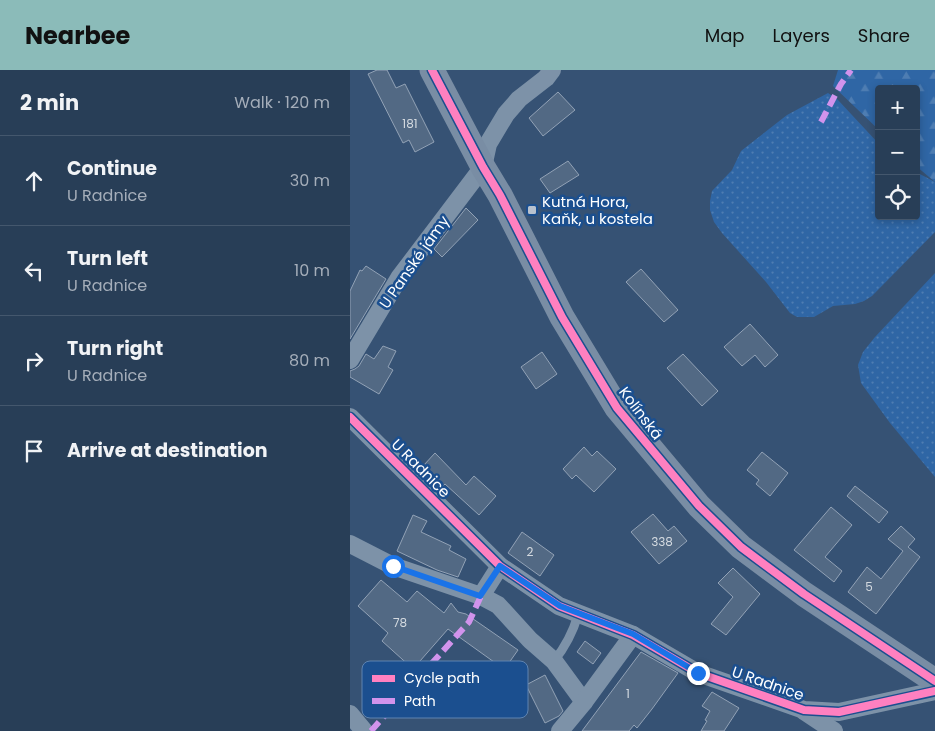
<!DOCTYPE html>
<meta charset="utf-8">
<style>
body{margin:0;font-family:Poppins,sans-serif;background:#344961;color:#f1f3f6}
.controls{position:absolute;right:15px;top:15px;display:grid;overflow:hidden;border-radius:5px;box-shadow:0 2px 8px #0003}
.controls button{width:45px;height:45px;display:grid;place-items:center;padding:0;border:0;border-bottom:1px solid #44576d;background:#283e57;color:#f1f3f6;font:25px sans-serif}
.stop{position:absolute;width:15px;height:15px;margin:-11px;border:4px solid #1a73e8;border-radius:50%;background:#fff}
.stop.end{background:#1a73e8;border-color:#fff;box-shadow:0 1px 5px #0008}
.list{margin:0;padding:0;list-style:none}
h2{display:flex;justify-content:space-between;align-items:center;height:65px;margin:0;padding:0 20px;font-size:21px}
h2 small{font-size:16px;font-weight:400;color:#a5aeba}
.list li{display:grid;grid-template-columns:32px 1fr auto;gap:15px;align-items:center;box-sizing:border-box;height:90px;padding:0 20px;border-top:1px solid #44576d}
.list b{display:block;font-size:19px;white-space:nowrap}
.list p{margin:0;font-size:16px;white-space:nowrap;color:#a5aeba}
.list em{font-size:16px;font-style:normal;color:#a5aeba}
.icon{flex:none;width:28px;height:28px;fill:none;stroke:currentColor;stroke-width:2;stroke-linecap:round;stroke-linejoin:round}
.map{position:relative;flex:none;width:585px;height:661px;overflow:hidden}
header{display:flex;align-items:center;gap:30px;box-sizing:border-box;height:70px;padding:0 25px;background:#8bbbb9;color:#111}
header strong{font-size:24px}
nav{display:flex;gap:28px;margin-inline-start:auto;font-size:18px}
main{display:flex}
aside{flex:1;background:#283e57}
.map>svg:first-child{display:block}
.grass{fill:url(#grass-dots)}
.forest{fill:url(#forest-firs)}
.building{fill:#526984;stroke:#92a2b6}
.lines{fill:none;stroke-linecap:round;stroke-linejoin:round}
.lane{stroke:#7d92a8;stroke-width:9}
.street{stroke:#7d92a8;stroke-width:18}
.secondary{stroke:#798da4;stroke-width:25}
.quiet{stroke:#d193ec;stroke-width:6;stroke-dasharray:12 6;stroke-linecap:butt}
.cycleway-casing{stroke:#1b4f8f;stroke-width:11}
.cycleway{stroke:#ff80c0;stroke-width:8}
.route{stroke:#1a73e8;stroke-width:6}
.poi-dot{fill:#b9c2ce;stroke:#1b4f8f;stroke-width:2}
.labels{text-anchor:middle;dominant-baseline:central;stroke-width:5;stroke-linejoin:round;paint-order:stroke}
.number-label{font-size:12px;fill:#d4dae0}
.poi-label{font-size:15px;fill:#fff;stroke:#1b4f8f;text-anchor:start}
.street-label{font-size:15px;fill:#fff;stroke:#1b4f8f}
.key{fill:#1b4f8f;stroke:#5f84b1;stroke-width:1}
.key-label{font-size:14px;fill:#fff}
</style>
<header>
<strong>Nearbee</strong>
<nav><a>Map</a><a>Layers</a><a>Share</a></nav>
</header>
<main>
<aside>
<h2>2 min<small>Walk · 120 m</small></h2>
<ul class="list">
<li><svg class="icon" aria-label="ahead" viewBox="0 0 24 24"><path d="M12 20V5M6 11l6-6 6 6"/></svg><div><b>Continue</b><p>U Radnice</p></div><em>30 m</em></li>
<li><svg class="icon" aria-label="left" viewBox="0 0 24 24"><path d="M17 20v-9H6M10 6l-5 5 5 5"/></svg><div><b>Turn left</b><p>U Radnice</p></div><em>10 m</em></li>
<li><svg class="icon" aria-label="right" viewBox="0 0 24 24"><path d="M7 20v-9h11M14 6l5 5-5 5"/></svg><div><b>Turn right</b><p>U Radnice</p></div><em>80 m</em></li>
<li><svg class="icon" aria-label="arrive" viewBox="0 0 24 24"><path d="M6 21V4h12l-3 4 3 4H6"/></svg><div><b>Arrive at destination</b></div></li>
</ul>
</aside>
<div class="map">
<svg width="585" height="661" viewBox="0 0 585 661">
<defs>
<pattern id="grass-dots" width="8" height="8" patternUnits="userSpaceOnUse" patternTransform="scale(1.25)"><rect width="8" height="8" fill="#2f66a5"/><path d="M2 2h.1M6 6h.1" fill="none" stroke="#4e7db2" stroke-width="1.8" stroke-linecap="round"/></pattern>
<pattern id="forest-firs" width="22" height="20" patternUnits="userSpaceOnUse" patternTransform="scale(1.25)"><rect width="22" height="20" fill="#2f66a5"/><path d="M5 1l3.5 6h-7zM16 11l3.5 6h-7z" fill="#4e7db2"/></pattern>
</defs>
<rect width="100%" height="100%" fill="#365274"/>
<!-- grass -->
<g class="grass">
<path d="M478 23 488 30 529 74V146H566V102L585 112V162L522 226 514 231 505 234 483 236 464 247H447L440 243 416 212 372 163 364 152 360 140V131L362 121 382 100 391 81 437 45Z"/>
<path d="M585 203V407L540 353 511 313 508 295 513 282 525 267Z"/>
</g>
<!-- forest -->
<path class="forest" d="M488 0H585V112L566 96V19H529V60L483 16Z"/>
<!-- building -->
<g class="building">
<path d="M27 0H37L46 18 55 14 84 72 65 82 59 70 53 73 18 4Z"/>
<path d="M208 22 225 40 193 66 179 48Z"/>
<path d="M218 91 229 105 200 123 190 109Z"/>
<path d="M116 138 128 150 92 187 84 179Z"/>
<path d="M16 196 36 209 0 269V221L10 200 12 201Z"/>
<path d="M291 199 328 240 314 252 276 212Z"/>
<path d="M400 254 428 285 415 297 405 285 392 296 374 277Z"/>
<path d="M33 276 46 281 38 297 43 300 29 324 0 307V301L5 299 9 296 16 284 24 289Z"/>
<path d="M192 282 207 304 186 319 171 297Z"/>
<path d="M333 284 368 321 352 336 317 298Z"/>
<path d="M234 377 242 386 247 381 266 399 244 422 226 405 222 409 213 399Z"/>
<path d="M412 382 438 403 420 426 406 414 409 410 397 400Z"/>
<path d="M85 383 116 415 124 406 146 426 129 445 95 414 93 416 73 396Z"/>
<path d="M505 416 538 442 529 453 497 426Z"/>
<path d="M481 437 502 455 475 487 492 501 484 512 444 480Z"/>
<path d="M303 444 318 461 324 456 337 471 309 494 281 462Z"/>
<path d="M63 445 77 451 71 462 101 476 99 480 116 489 108 507 87 500 47 481Z"/>
<path d="M551 456 565 469 558 477 570 487 526 544 498 522 517 497 531 509 553 481 538 469Z"/>
<path d="M172 462 204 485 190 506 158 483Z"/>
<path d="M383 498 410 524 376 565 361 554 383 527 368 513Z"/>
<path d="M31 510 57 532 67 521 94 543 101 533 108 542 116 544 168 580 156 597H151L98 559 63 599 32 571 38 563 8 536Z"/>
<path d="M235 571 251 583 243 594 227 582Z"/>
<path d="M291 582 328 603 302 639 287 658 284 655 279 661H232Z"/>
<path d="M195 605 213 641 209 646 195 653 176 615Z"/>
<path d="M362 622 389 638 374 661H351L357 651 355 650 360 641 352 636Z"/>
</g>
<g class="lines">
<!-- lane -->
<path class="lane" d="M204 591C216 576 223 562 228 545"/>
<!-- street -->
<g class="street">
<path d="M0 290 49 208 133 97 138 74 156 44 169 29 196 8 202 0"/>
<path d="M0 347 150 496 209 536 283 565 348 603 454 640 489 642 585 621"/>
<path d="M0 474 43 496 131 526 148 535 180 570 204 591 234 632"/>
<path d="M131 526 150 496"/>
<path d="M454 641 484 661"/>
<path d="M0 644 14 661"/>
<path d="M210 661 234 632 283 565"/>
</g>
<!-- secondary -->
<path class="secondary" d="M82 0 133 97 150 125 212 247 267 338 349 436 391 477 454 524 585 611"/>
<!-- quiet -->
<g class="quiet">
<path d="M471 52 491 14 501 0"/>
<path d="M21 661 119 552 131 526"/>
</g>
<defs>
<g id="cycleway">
<path d="M82 0 133 97 150 125 212 247 267 338 349 436 391 477 454 524 585 611"/>
<path d="M0 347 150 496 209 536 283 565 348 603 454 640 489 642 585 621"/>
</g>
</defs>
<!-- cycleway casing -->
<use href="#cycleway" class="cycleway-casing"/>
<!-- cycleway -->
<use href="#cycleway" class="cycleway"/>
</g>
<g class="lines">
<!-- route -->
<path class="route" d="M43 496 130 526 150 496 210 536 283 564 348 603"/>
</g>
<!-- markers -->
<rect class="poi-dot" x="177" y="135" width="10" height="10" rx="2.5"/>
<g class="labels">
<!-- number labels -->
<g class="number-label">
<text x="60" y="53">181</text>
<text x="312" y="471">338</text>
<text x="180" y="481">2</text>
<text x="519" y="516">5</text>
<text x="50" y="552">78</text>
<text x="278" y="623">1</text>
</g>
<!-- poi labels -->
<g class="poi-label">
<text x="192" y="131">Kutná Hora,<tspan x="192" dy="17">Kaňk, u kostela</tspan></text>
</g>
<!-- street labels -->
<g class="street-label">
<text transform="translate(64 192) rotate(-55)">U Panské jámy</text>
<text transform="translate(291 343) rotate(53)">Kolínská</text>
<text transform="translate(71 398) rotate(45)">U Radnice</text>
<text transform="translate(418 613) rotate(19)">U Radnice</text>
</g>
</g>
<!-- legend -->
<rect x="12" y="591" width="166" height="57" rx="8" class="key"/>
<rect x="22" y="605" width="23" height="7" fill="#ff80c0"/>
<rect x="22" y="628" width="23" height="6" fill="#d193ec"/>
<g class="key-label">
<text x="54" y="613">Cycle path</text>
<text x="54" y="636">Path</text>
</g>
</svg>
<div class="controls">
<button>+</button>
<button>−</button>
<button><svg class="icon" aria-label="locate" viewBox="0 0 24 24"><circle cx="12" cy="12" r="6"/><path d="M12 2v4M12 18v4M2 12h4M18 12h4"/></svg></button>
</div>
<div class="stop" style="left:43px;top:496px"></div>
<div class="stop end" style="left:348px;top:603px"></div>
</div>
</main>
